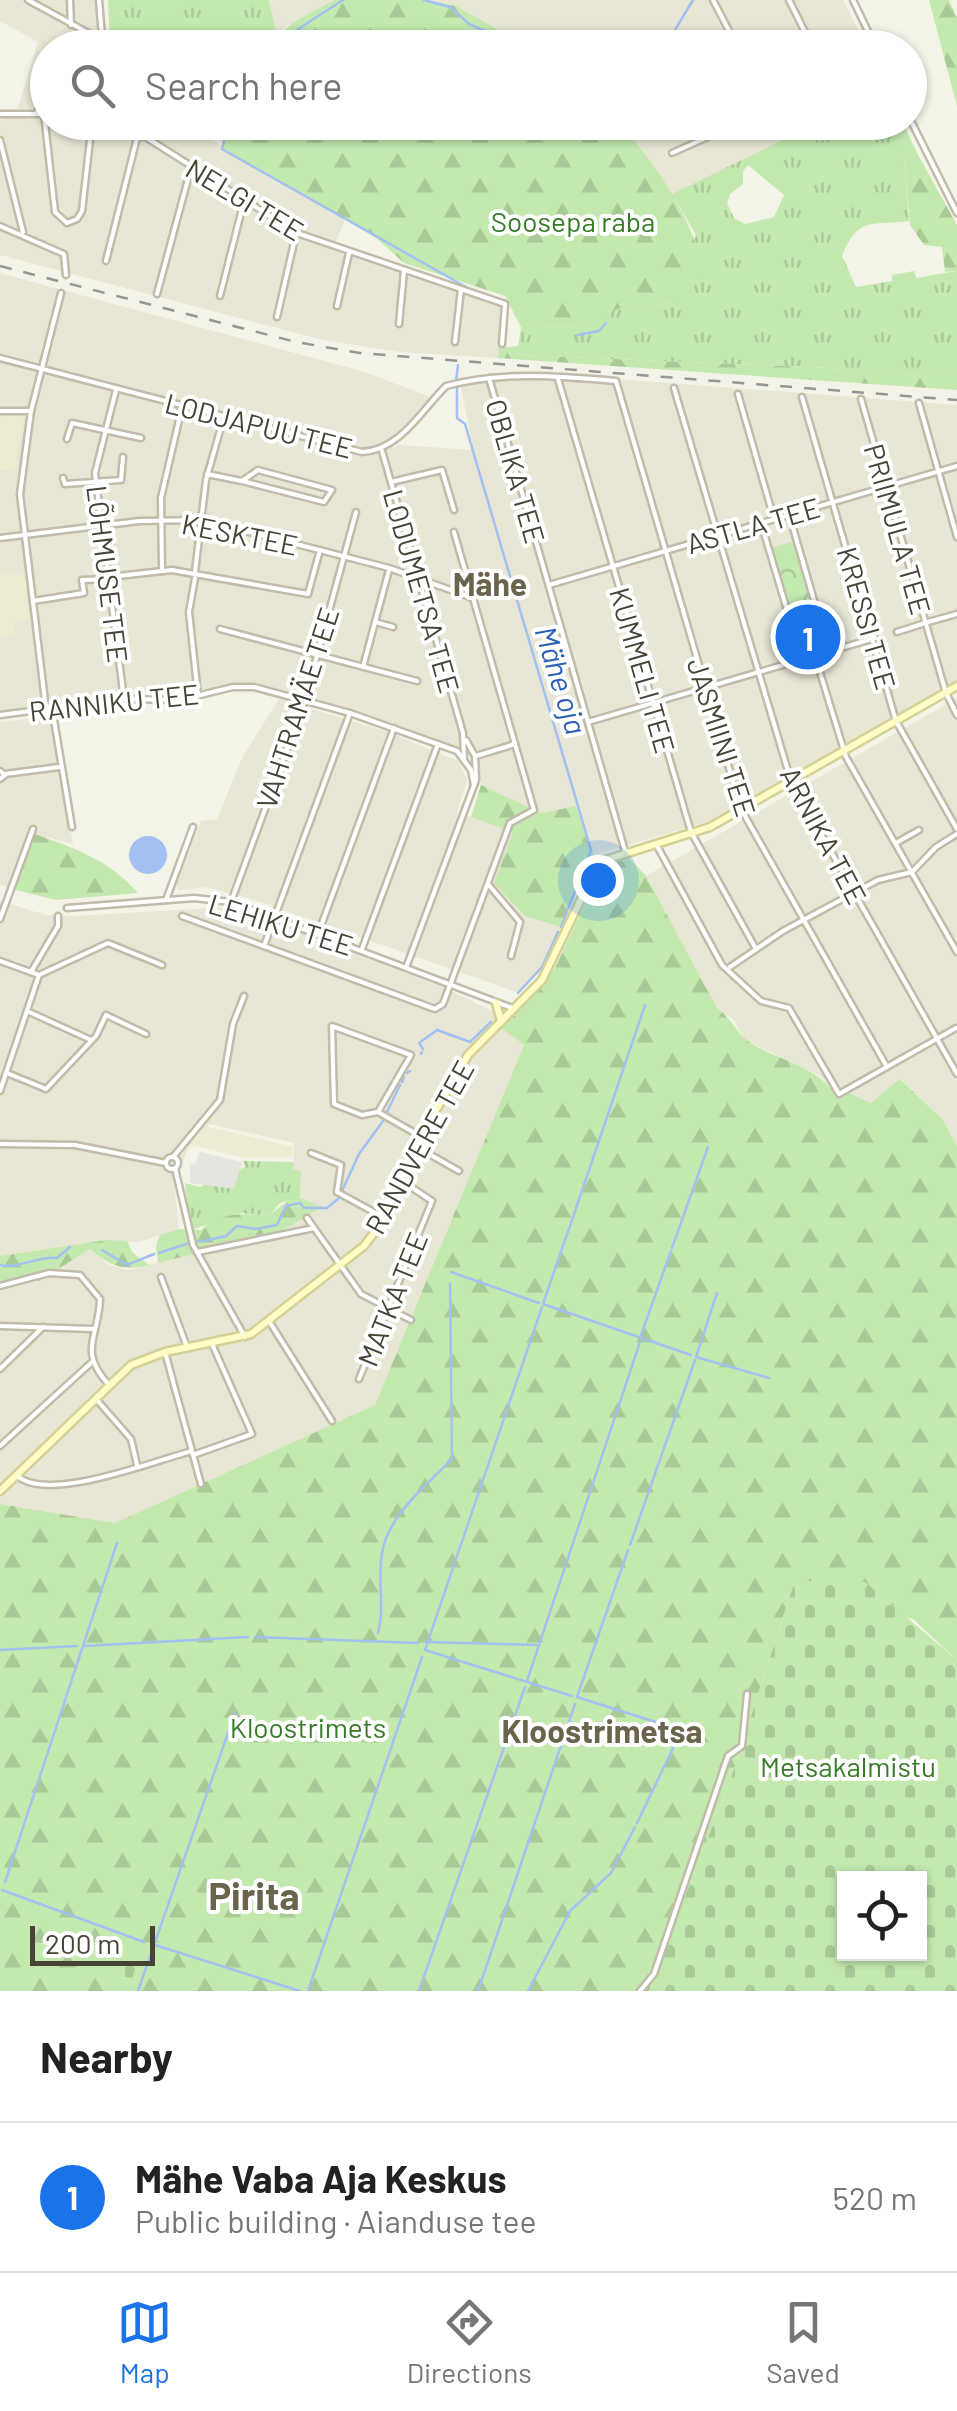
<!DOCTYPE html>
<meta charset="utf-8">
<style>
body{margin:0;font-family:Barlow,sans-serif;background:#f6f6f6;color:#222}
.controls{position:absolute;right:30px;bottom:30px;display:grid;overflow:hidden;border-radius:0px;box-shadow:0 2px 8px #0004}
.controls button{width:90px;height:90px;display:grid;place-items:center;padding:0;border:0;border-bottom:2px solid #e0e0e0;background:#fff;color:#222;font:50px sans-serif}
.scale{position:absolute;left:30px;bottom:25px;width:125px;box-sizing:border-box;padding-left:10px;border:5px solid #474436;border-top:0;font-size:28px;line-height:35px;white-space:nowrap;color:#474436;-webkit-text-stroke:8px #fff;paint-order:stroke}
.you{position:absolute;left:598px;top:880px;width:35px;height:35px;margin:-25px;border:8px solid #fff;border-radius:50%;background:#1a73e8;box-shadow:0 0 0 15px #1a73e833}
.badge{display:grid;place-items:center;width:65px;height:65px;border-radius:50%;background:#1a73e8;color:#fff;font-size:32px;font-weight:700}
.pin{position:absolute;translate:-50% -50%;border:5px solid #fff;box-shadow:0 2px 10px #0006}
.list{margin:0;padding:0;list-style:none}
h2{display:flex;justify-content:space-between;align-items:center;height:130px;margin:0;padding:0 40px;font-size:42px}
h2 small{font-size:32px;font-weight:400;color:#767676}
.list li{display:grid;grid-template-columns:65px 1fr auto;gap:30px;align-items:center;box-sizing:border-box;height:150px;padding:0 40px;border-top:2px solid #e0e0e0}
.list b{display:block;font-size:38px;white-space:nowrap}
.list p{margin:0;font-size:32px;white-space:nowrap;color:#767676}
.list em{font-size:32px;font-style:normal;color:#767676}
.icon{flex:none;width:55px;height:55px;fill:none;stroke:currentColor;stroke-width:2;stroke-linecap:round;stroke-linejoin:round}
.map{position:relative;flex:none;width:957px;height:1991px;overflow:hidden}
.search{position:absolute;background:#fff;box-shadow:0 2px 8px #0004;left:30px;right:30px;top:30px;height:110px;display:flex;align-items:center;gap:25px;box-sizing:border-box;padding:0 35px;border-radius:55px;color:#767676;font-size:38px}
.sheet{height:280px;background:#fff}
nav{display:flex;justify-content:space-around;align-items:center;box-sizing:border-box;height:140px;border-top:2px solid #e0e0e0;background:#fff;font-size:28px;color:#767676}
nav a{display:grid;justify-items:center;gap:5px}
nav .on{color:#1a73e8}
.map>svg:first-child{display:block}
.residential{fill:#e8e6d5}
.education{fill:#edebd1}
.grass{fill:url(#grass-tufts);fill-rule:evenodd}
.forest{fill:url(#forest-firs)}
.cemetery{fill:url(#cemetery-stones);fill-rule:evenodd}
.park{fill:url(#park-crowns)}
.parking{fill:#e5e4df}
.water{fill:#a2c1f2}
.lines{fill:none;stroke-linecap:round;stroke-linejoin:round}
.stream{stroke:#a2c1f2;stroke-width:2.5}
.minor-casing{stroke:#c0bca9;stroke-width:9}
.secondary-casing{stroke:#d5d196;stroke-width:11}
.minor{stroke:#fff;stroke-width:4}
.secondary{stroke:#fffcc6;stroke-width:6}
.rail{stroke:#969696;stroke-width:2.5;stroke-dasharray:12 12;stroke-linecap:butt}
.labels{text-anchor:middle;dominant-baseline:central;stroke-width:8;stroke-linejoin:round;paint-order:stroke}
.street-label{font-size:28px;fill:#474436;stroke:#fff}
.park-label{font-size:28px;fill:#367b27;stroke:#fff}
.water-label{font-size:30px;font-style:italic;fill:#2c60b6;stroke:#fff}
.quarter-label{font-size:32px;font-weight:bold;fill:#6a644d;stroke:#fff}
.district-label{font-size:38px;font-weight:bold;fill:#6a644d;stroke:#fff}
</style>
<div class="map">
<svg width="957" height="1991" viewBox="0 0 957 1991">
<defs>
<pattern id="grass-tufts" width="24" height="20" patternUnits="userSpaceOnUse" patternTransform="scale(2.5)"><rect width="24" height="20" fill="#c3e9af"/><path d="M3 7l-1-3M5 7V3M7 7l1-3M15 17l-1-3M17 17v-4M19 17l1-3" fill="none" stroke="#a9c997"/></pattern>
<pattern id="forest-firs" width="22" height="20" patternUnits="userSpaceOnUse" patternTransform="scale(2.5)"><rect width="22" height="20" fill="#c3e9af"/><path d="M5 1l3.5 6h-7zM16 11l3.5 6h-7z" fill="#a9c997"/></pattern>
<pattern id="cemetery-stones" width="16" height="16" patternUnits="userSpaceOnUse" patternTransform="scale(2.5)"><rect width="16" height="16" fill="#c3e9af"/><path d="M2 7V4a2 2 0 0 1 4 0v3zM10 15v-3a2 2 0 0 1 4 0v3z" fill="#a9c997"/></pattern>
<pattern id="park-crowns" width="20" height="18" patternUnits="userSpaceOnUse" patternTransform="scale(2.5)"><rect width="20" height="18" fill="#c3e9af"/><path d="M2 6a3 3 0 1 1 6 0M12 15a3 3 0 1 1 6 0" fill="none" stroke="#a9c997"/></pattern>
</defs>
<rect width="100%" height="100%" fill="#f4f3e7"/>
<!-- residential -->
<g class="residential">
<path d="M0 0H96L99 47 48 48V122L187 125 345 220 332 250 504 306 498 358 399 352 319 339 0 255V120L15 117 38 42 0 21Z"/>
<path d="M269 0H334L276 32Z"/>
<path d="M428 0H843L867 47H529L456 6Z"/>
<path d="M619 123H817L672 194Z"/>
<path d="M0 273 365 372 430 397 389 449 399 445 473 450 461 387 512 371 957 405V681L713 820 594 855 576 806 541 813 481 785 475 748 454 746 360 711 257 685 237 684 170 696 169 690 0 712Z"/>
<path d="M957 698V1146L943 1120 901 1079 871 1103 849 1093 839 1099 821 1076 745 1040 733 1019 717 1009 646 876Z"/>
<path d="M279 699 388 732 458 761 467 780 457 812 513 832 525 916 561 927 541 970 519 993 248 898 207 887 178 890 176 885 201 821 217 819 243 756Z"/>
<path d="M49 716 73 844 34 834 8 888 0 885V722Z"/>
<path d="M0 901 46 915 73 916 231 907 437 985 495 1012 501 1028 524 1045 375 1405 115 1523 0 1504V1289L39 1281 90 1249 109 1265 128 1270 280 1232 321 1207 300 1197 301 1171 293 1169 294 1143 209 1124 188 1148 174 1186 179 1229 139 1242 106 1240 0 1256Z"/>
</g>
<!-- education -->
<g class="education">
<path d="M25 412 15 470H0V417Z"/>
<path d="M24 572 30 619 16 621 14 636H0V575Z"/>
<path d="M205 1126 293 1147 292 1157 244 1158 189 1144Z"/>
</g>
<!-- grass -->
<g class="grass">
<path d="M108 0H269L276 32 267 47H233L230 42 110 44Z"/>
<path d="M817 123H903L917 153 904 158 909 221C871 226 859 215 842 256L856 287 892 281V275L914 271 916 278 957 271V368L911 376 832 368 517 355 521 327 596 326 616 309 674 303 696 235 672 194ZM748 165 784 195 774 217 745 224 734 218 727 203 730 194 743 184V171Z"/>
<path d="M243 1161 294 1162 293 1169 301 1171 300 1197 280 1203 269 1216 241 1213 191 1230 185 1183 200 1187 245 1167Z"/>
</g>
<!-- forest -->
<g class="forest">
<path d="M334 0H428L456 6 529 47H267L292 23Z"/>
<path d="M929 0H949L957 17V106Z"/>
<path d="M229 123H619C658 166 690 215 705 272L674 303 617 309 597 326 521 327 505 296 404 263 375 237 223 148Z"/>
<path d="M917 153 957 225V271L945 272 942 247 924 245 910 225 904 158Z"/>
<path d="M518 346V355L832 368 911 376 957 368V390L498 358 499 348Z"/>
<path d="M481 785 541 813 576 806 594 855 561 927 525 916 494 883 513 832 471 817Z"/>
<path d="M35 834C76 849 108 859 138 893L56 900 8 888Z"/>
<path d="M627 856 646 876 717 1008C731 1018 737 1033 749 1042 784 1064 816 1064 839 1099L849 1093 871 1103 900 1079 943 1120 957 1146V1660L913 1619 794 1583 731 1778 649 1991H0V1504L115 1523 375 1405 524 1045 501 1028 554 970 603 866Z"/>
<path d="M294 1195 322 1207 280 1232 158 1263 156 1246 160 1235 179 1229 201 1230C219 1212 245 1213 269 1216Z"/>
<path d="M106 1240 127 1241 133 1253 149 1265C123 1271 111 1267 90 1249L39 1281 0 1282V1256Z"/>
</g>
<!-- cemetery -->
<g class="cemetery">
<path d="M824 1579 865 1582 957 1660V1991H649L731 1778 794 1583ZM844 1878H920V1954H844Z"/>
<path d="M113 1938 143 1948 132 1979 103 1970Z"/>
</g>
<!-- park -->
<path class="park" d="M795 541 820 628 797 635 771 548Z"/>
<!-- parking -->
<path class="parking" d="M200 1152 242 1162 234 1189 190 1183V1164H195Z"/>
<!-- water -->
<circle class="water" cx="148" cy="855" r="19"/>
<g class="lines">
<!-- stream -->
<g class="stream">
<path d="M424 0 450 7 469 24 523 48"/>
<path d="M269 48 343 0"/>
<path d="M664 48 693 0"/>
<path d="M229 122 222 149 466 287"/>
<path d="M578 335 599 331 606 323"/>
<path d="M456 381 458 365"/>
<path d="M457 387V418L465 424 591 850 561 927"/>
<path d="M518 993 542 967 558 932"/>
<path d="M423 1049 419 1043 437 1030 470 1042 491 1022"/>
<path d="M421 1054 422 1052"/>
<path d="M407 1073 410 1071"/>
<path d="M402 1082 404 1077"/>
<path d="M387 1112 400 1085"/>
<path d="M342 1191 359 1154 383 1121"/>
<path d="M568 1232 645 1005"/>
<path d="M567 1234 543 1304 691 1355"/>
<path d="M194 1241H200"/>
<path d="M203 1241 226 1236 237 1226 256 1229 277 1225 286 1206 300 1203 304 1208H327L339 1198"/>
<path d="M672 1248 708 1147"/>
<path d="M102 1250 127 1265 154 1254"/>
<path d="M159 1253 189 1243"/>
<path d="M0 1265C13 1270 39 1256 57 1258L70 1247"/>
<path d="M451 1272 539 1303"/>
<path d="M717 1293 696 1357 769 1378"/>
<path d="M542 1307 425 1650 572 1696"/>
<path d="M640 1338 671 1251"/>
<path d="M630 1545 695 1360"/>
<path d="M628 1550 577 1697 690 1733"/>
<path d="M378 1633C385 1606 377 1580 382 1553 388 1515 427 1485 452 1459L450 1284"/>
<path d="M255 1637 418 1643"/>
<path d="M426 1642 538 1645"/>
<path d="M85 1646 248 1637"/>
<path d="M0 1650 77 1646"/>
<path d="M527 1681 640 1342"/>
<path d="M637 1823 676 1742"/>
<path d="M5 1882 117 1543"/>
<path d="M2 1890 144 1942"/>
<path d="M155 1945 300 1991"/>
<path d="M138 1991 235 1713"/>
<path d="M308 1991 422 1657"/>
<path d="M419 1991 525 1687"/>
<path d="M478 1991 575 1704"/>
<path d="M528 1991 570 1911 611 1873 635 1827"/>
</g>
<defs>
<g id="minor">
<path d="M28 0 103 41"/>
<path d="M70 0 71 25"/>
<path d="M99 0 103 48"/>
<path d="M713 0 738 48"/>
<path d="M789 0 813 48"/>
<path d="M853 0 876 48"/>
<path d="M673 44 675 48"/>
<path d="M37 112 48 84"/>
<path d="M0 114H48"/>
<path d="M44 114 55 212 67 223 77 219 82 211 92 122"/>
<path d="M910 119 957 213"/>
<path d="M105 122 147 138 297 233 505 304 502 344"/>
<path d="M777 122 785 136"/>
<path d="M647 125 648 122"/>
<path d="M0 140 23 232"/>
<path d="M672 153 719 132 714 122"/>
<path d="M0 226 64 254 66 275"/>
<path d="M106 261 138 134"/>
<path d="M157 294 191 168"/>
<path d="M220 296 244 201"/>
<path d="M337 306 349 253"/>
<path d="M277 317 296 234"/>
<path d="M399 324 404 271"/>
<path d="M455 342 461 289"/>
<path d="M0 358 362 452C400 450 421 411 446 386 501 371 560 376 616 381L741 809 887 1067"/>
<path d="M489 378 625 851"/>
<path d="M558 379 691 832 756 949"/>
<path d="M674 388 791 781 957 1074"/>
<path d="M116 390 95 473 124 699"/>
<path d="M738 394 774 519"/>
<path d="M802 397 896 721 957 829"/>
<path d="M861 399 946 693 957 715"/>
<path d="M919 403 957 537"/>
<path d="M0 411H31"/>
<path d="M67 439 72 423 141 438"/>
<path d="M382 451 463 733 464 759"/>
<path d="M207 474 242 481 258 470 332 490 324 502 242 481"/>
<path d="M63 478 65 484 121 480 123 457"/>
<path d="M391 482 442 470 454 510"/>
<path d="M789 514 829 652"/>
<path d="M761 523 802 660"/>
<path d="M0 538 139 521 203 520 389 568 473 598"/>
<path d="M162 569 161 498 182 407"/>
<path d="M195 572 206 480 223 420"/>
<path d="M109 577 172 570 308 594 320 550"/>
<path d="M195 578 189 612 198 695"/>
<path d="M549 585 957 466"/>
<path d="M33 601 84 593 82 580 109 579"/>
<path d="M375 622 393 627"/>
<path d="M928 622 957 614"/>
<path d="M220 629 417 681"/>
<path d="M897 632 925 623"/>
<path d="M815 656 846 757 957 952"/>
<path d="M363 667 389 570"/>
<path d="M52 708 72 827"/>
<path d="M46 709 20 494 31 411 61 293"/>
<path d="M0 715 124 699 180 700 233 687H254L350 713 457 751 471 770 474 785"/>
<path d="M588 722 875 638"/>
<path d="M476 756 515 744"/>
<path d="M0 771 5 775 0 779"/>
<path d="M5 774 59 767"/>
<path d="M896 843 919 830"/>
<path d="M656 844 722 965 761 1001 789 1008 839 1094 956 1028"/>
<path d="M488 884 520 922 511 956"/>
<path d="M166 900 193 827"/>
<path d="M231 902 305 700 356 512"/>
<path d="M67 908 194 898 231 902 515 1009"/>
<path d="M182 916 435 1009 443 1004 510 823 534 810 454 532"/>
<path d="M0 919 33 829"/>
<path d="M318 934 394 728"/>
<path d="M264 946 350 713"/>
<path d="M362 949 438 744"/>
<path d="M0 961 39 975 108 943 162 965"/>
<path d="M407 965 476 780 475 756 466 740"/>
<path d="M730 967 783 931 878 880 912 872 936 847 957 834"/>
<path d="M31 972 58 926V916"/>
<path d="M27 1011 91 1040"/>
<path d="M7 1073 46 1089 96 1036 106 1015 146 1034"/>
<path d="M0 1091 39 975"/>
<path d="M378 1112 362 1115 334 1104 332 1026 411 1055 378 1112 420 1136"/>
<path d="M0 1144 75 1145 166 1163"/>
<path d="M415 1146 459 1171"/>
<path d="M311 1153 341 1165 337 1192 381 1216"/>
<path d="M173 1157 220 1100 233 1024 244 996"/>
<circle cx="172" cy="1163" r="6"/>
<path d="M175 1168 193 1245 245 1337"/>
<path d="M307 1218 361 1294 411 1320"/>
<path d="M198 1252 314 1228"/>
<path d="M161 1277 187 1347"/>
<path d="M0 1286 49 1273 80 1275 100 1299C99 1337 77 1350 109 1385"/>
<path d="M269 1321 332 1421"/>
<path d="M0 1326 93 1329"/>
<path d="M165 1352 201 1484"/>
<path d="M0 1369 43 1327"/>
<path d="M359 1379 432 1201 399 1179"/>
<path d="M96 1399 131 1439 137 1465"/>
<path d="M0 1446 92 1362"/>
<path d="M193 1455 252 1434 212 1344"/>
<path d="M16 1475C47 1504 153 1461 192 1451"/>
<path d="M640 1991 654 1974 728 1756 742 1746 747 1694"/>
</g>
<g id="secondary">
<path d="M496 1003 501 1021"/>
<path d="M0 1491 131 1365 165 1352 251 1334 364 1246 380 1225 415 1146 468 1055 542 980 599 862 710 827 957 686"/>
</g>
</defs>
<!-- minor casing -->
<use href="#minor" class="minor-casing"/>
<!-- secondary casing -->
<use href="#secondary" class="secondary-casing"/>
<!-- minor -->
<use href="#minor" class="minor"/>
<!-- secondary -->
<use href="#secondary" class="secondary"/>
<!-- rail -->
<path class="rail" d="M0 266 296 342 360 353 957 400"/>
</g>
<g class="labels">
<!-- street labels -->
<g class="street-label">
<text transform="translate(245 199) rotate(31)">NELGI TEE</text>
<text transform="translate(259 425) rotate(14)">LODJAPUU TEE</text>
<text transform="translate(516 471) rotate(74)">OBLIKA TEE</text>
<text transform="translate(753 525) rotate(-16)">ASTLA TEE</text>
<text transform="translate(898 529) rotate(74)">PRIIMULA TEE</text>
<text transform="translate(240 534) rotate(11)">KESKTEE</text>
<text transform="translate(108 574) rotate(83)">LÕHMUSE TEE</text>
<text transform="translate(422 591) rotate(74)">LODUMETSA TEE</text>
<text transform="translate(867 618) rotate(74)">KRESSI TEE</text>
<text transform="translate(643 670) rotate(74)">KUMMELI TEE</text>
<text transform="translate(114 702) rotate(-6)">RANNIKU TEE</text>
<text transform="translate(297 708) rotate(-72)">VAHTRAMÄE TEE</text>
<text transform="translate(722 737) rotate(72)">JASMIINI TEE</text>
<text transform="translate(824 835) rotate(62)">ARNIKA TEE</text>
<text transform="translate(281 924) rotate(17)">LEHIKU TEE</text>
<text transform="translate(419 1147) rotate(-61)">RANDVERE TEE</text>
<text transform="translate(392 1299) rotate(-68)">MATKA TEE</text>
</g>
<!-- park labels -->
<g class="park-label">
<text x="573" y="221">Soosepa raba</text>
<text x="308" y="1727">Kloostrimets</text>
<text x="848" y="1766">Metsakalmistu</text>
</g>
<!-- water labels -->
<g class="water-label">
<text transform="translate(562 680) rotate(73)">Mähe oja</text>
</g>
<!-- quarter labels -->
<g class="quarter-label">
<text x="490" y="583">Mähe</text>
<text x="602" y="1730">Kloostrimetsa</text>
</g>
<!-- district labels -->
<g class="district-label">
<text x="254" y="1895">Pirita</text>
</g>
</g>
</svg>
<div class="controls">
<button><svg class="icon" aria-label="locate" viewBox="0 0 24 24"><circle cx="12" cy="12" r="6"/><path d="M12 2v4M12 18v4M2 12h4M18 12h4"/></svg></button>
</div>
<div class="scale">200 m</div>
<div class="you"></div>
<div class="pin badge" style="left:808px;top:637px">1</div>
<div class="search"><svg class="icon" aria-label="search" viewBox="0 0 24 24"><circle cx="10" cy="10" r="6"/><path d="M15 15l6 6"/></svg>Search here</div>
</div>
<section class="sheet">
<h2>Nearby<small></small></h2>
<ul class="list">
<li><span class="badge">1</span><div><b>Mähe Vaba Aja Keskus</b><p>Public building · Aianduse tee</p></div><em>520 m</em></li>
</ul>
</section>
<nav>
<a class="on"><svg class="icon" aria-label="map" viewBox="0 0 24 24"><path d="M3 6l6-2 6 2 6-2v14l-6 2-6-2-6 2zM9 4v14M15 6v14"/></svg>Map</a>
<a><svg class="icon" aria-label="directions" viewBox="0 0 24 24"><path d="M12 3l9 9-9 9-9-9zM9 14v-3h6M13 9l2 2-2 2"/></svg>Directions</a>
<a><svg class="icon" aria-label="saved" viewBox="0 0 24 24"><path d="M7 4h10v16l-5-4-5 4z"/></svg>Saved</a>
</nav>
